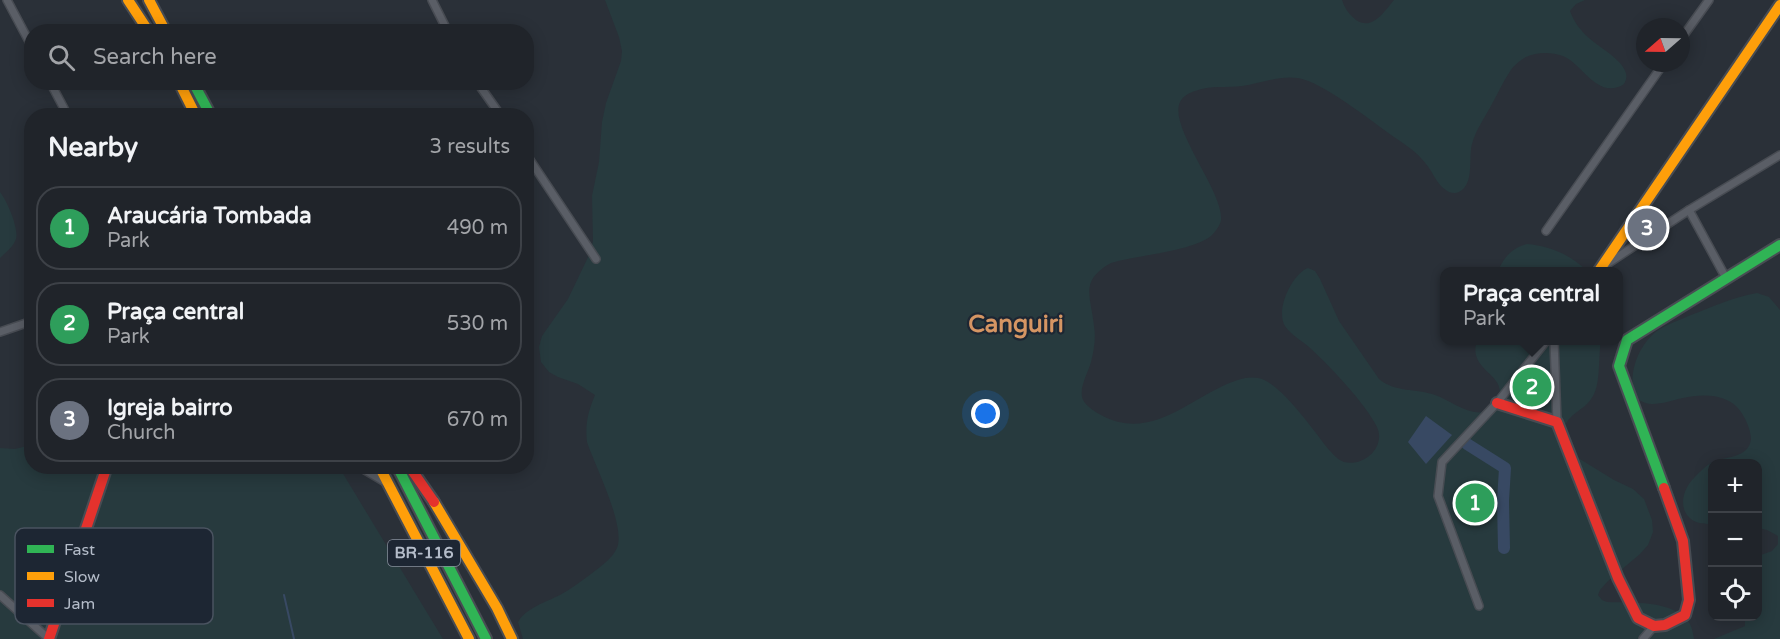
<!DOCTYPE html>
<meta charset="utf-8">
<style>
body{margin:0;font-family:"Varela Round",sans-serif;background:#2d3036;color:#f1f3f6}
.controls{position:absolute;right:18px;bottom:18px;display:grid;overflow:hidden;border-radius:12px;box-shadow:0 3px 15px #0003}
.controls button{width:54px;height:54px;display:grid;place-items:center;padding:0;border:0;border-bottom:2px solid #3d4147;background:#20242a;color:#f1f3f6;font:30px sans-serif}
.compass{position:absolute;left:1636px;top:18px;width:54px;height:54px;border-radius:50%;background:#20242a;box-shadow:0 3px 15px #0003;rotate:250deg}
.you{position:absolute;left:986px;top:414px;width:21px;height:21px;margin:-15px;border:4px solid #fff;border-radius:50%;background:#1a73e8;box-shadow:0 0 0 9px #1a73e833}
.badge{display:grid;place-items:center;width:39px;height:39px;border-radius:50%;background:#d93025;color:#fff;font-size:20px;font-weight:700}
.pin{position:absolute;translate:-50% -50%;border:3px solid #fff;box-shadow:0 2px 6px #0006}
.popup{position:absolute;left:1440px;top:267px;width:183px;height:78px;box-sizing:border-box;display:grid;place-content:center;border-radius:12px;background:#20242a;filter:drop-shadow(0 2px 4px #0005);font-size:20px;white-space:nowrap;color:#a2a4a8}
.popup b{font-size:22px;color:#f1f3f6}
.popup::after{content:'';position:absolute;left:50%;top:100%;margin-left:-12px;border:12px solid transparent;border-top-color:#20242a}
.list{margin:0;padding:0;list-style:none}
h2{display:flex;justify-content:space-between;align-items:center;height:78px;margin:0;padding:0 24px;font-size:26px}
h2 small{font-size:20px;font-weight:400;color:#a2a4a8}
.list li{display:grid;grid-template-columns:39px 1fr auto;gap:18px;align-items:center;box-sizing:border-box;height:84px;margin:0 12px 12px;padding:0 12px;border:2px solid #3d4147;border-radius:24px}
.list b{display:block;font-size:22px;white-space:nowrap}
.list p{margin:0;font-size:20px;white-space:nowrap;color:#a2a4a8}
.list em{font-size:20px;font-style:normal;color:#a2a4a8}
.icon{flex:none;width:33px;height:33px;fill:none;stroke:currentColor;stroke-width:2;stroke-linecap:round;stroke-linejoin:round}
.map{position:relative;flex:none;width:1780px;height:639px;overflow:hidden}
.search{position:absolute;background:#20242a;box-shadow:0 3px 15px #0003;left:24px;top:24px;width:510px;height:66px;display:flex;align-items:center;gap:15px;box-sizing:border-box;padding:0 21px;border-radius:24px;color:#a2a4a8;font-size:22px}
.panel{position:absolute;background:#20242a;box-shadow:0 3px 15px #0003;left:24px;top:108px;width:510px;height:366px;border-radius:24px}
.map>svg:first-child{display:block}
.green{fill:#273a3e}
.water{fill:#384963}
.lines{fill:none;stroke-linecap:round;stroke-linejoin:round}
.stream{stroke:#384963;stroke-width:2}
.river{stroke:#384963;stroke-width:12}
.street-casing{stroke:#484c53;stroke-width:10}
.fast-casing{stroke:#484c53;stroke-width:14}
.slow-casing{stroke:#484c53;stroke-width:14}
.jam-casing{stroke:#484c53;stroke-width:14}
.street{stroke:#5a5e66;stroke-width:7}
.fast{stroke:#30b455;stroke-width:10}
.slow{stroke:#ff9f0a;stroke-width:10}
.jam{stroke:#e5322d;stroke-width:10}
.labels{text-anchor:middle;dominant-baseline:central;stroke-width:4.5;stroke-linejoin:round;paint-order:stroke}
.shield{fill:#1d2633;stroke:#878f9c;stroke-width:1.5}
.shield-label{font-size:16px;font-weight:bold;fill:#b4bcc9}
.district-label{font-size:24px;font-weight:bold;fill:#d59563;stroke:#1d2633}
.key{fill:#1d2633;stroke:#4a5360;stroke-width:1.5}
.key-label{font-size:16px;fill:#b4bcc9}
</style>
<div class="map">
<svg width="1780" height="639" viewBox="0 0 1780 639">
<rect width="100%" height="100%" fill="#2a3038"/>
<!-- green -->
<g class="green">
<path d="M605 0H1342C1345 9 1349 14 1356 20 1372 31 1384 12 1394 0H1585L1576 4 1570 11C1574 22 1580 30 1589 38 1598 47 1634 65 1625 82 1624 85 1621 86 1618 87 1595 95 1581 63 1563 56 1551 52 1537 52 1526 57 1519 61 1513 66 1509 73 1503 82 1498 93 1493 102 1486 116 1476 129 1472 144 1468 158 1475 184 1459 192 1455 194 1449 193 1446 190 1437 185 1433 172 1426 164 1417 152 1406 145 1394 137 1371 121 1323 82 1298 78 1279 75 1260 84 1242 86 1227 88 1210 85 1195 91 1189 93 1183 96 1180 102 1168 127 1224 192 1221 220 1220 226 1215 232 1211 236 1190 252 1137 255 1111 263 1079 281 1091 296 1094 326 1096 338 1094 350 1091 362 1088 373 1080 385 1082 397 1084 405 1094 411 1101 415 1149 441 1186 402 1227 384 1237 380 1247 376 1258 378 1280 381 1315 433 1330 451 1334 455 1338 460 1344 462 1364 467 1386 447 1377 427 1366 404 1328 364 1309 347 1301 340 1291 335 1285 326 1275 310 1292 274 1308 268L1315 271 1320 279 1339 321 1379 379C1396 393 1415 388 1435 395 1450 400 1467 415 1483 412 1491 411 1497 405 1499 397 1506 374 1467 370 1477 341H1601C1598 356 1601 383 1593 396 1584 412 1569 411 1563 431L1575 456 1614 480 1633 489 1644 499 1652 520 1653 532 1648 545 1640 554 1608 581 1600 590 1598 595 1602 600 1607 602C1632 603 1671 600 1688 621 1692 626 1693 633 1694 639H523L518 622C526 608 546 602 560 595 571 589 581 581 591 574 600 567 612 559 617 548 626 526 595 466 587 442 585 424 588 412 595 395L578 384 558 377 549 372 541 362 539 347 542 336 568 299 591 251 593 241 592 196 599 162 602 122 606 103 621 61 622 51 619 37Z"/>
<path d="M0 192C7 201 19 228 16 239 13 247 6 252 0 258Z"/>
<path d="M1527 244C1550 246 1571 255 1587 271H1498C1504 257 1512 248 1527 244Z"/>
<path d="M1757 293 1769 297 1780 310V639H1714L1745 626V617L1758 616V556L1772 551 1778 544V536L1767 530 1758 528V464H1712V524C1707 524 1700 524 1694 521 1677 511 1682 490 1694 478 1699 473 1704 467 1711 463 1724 456 1749 459 1751 439 1751 432 1747 422 1744 417 1733 394 1705 393 1683 398 1673 400 1663 404 1652 404 1647 404 1643 402 1639 400 1637 396 1633 392 1633 388 1630 367 1641 343 1657 331 1667 324 1680 320 1691 315 1712 307 1734 297 1757 293Z"/>
<path d="M31 445 32 466 339 467 443 639H0V448L15 449Z"/>
</g>
<!-- water -->
<path class="water" d="M1426 416 1452 435 1426 464 1408 442Z"/>
<g class="lines">
<!-- stream -->
<path class="stream" d="M284 595 294 639"/>
<!-- river -->
<path class="river" d="M1467 444 1505 468 1503 501 1504 548"/>
<defs>
<g id="street">
<path d="M7 0 32 47"/>
<path d="M432 0 448 32"/>
<path d="M1681 39 1709 0"/>
<path d="M50 82 68 116"/>
<path d="M477 82 501 116"/>
<path d="M526 154 596 259"/>
<path d="M1689 210 1726 278"/>
<path d="M1546 231 1664 63"/>
<path d="M1607 264 1689 210 1780 155"/>
<path d="M0 332 32 321"/>
<path d="M1554 340 1557 422"/>
<path d="M358 466 385 482"/>
<path d="M0 595 49 639"/>
<path d="M1479 606 1438 496 1442 462 1497 403 1547 340"/>
<path d="M1643 639 1654 626"/>
</g>
<g id="fast">
<path d="M193 82 211 116"/>
<path d="M397 466 486 639"/>
<path d="M1664 488 1619 366 1627 340 1780 245"/>
</g>
<g id="slow">
<path d="M128 0 149 32"/>
<path d="M149 0 166 32"/>
<path d="M179 82 196 116"/>
<path d="M1598 272 1780 5"/>
<path d="M379 466 469 639"/>
<path d="M434 502 497 608 512 639"/>
</g>
<g id="jam">
<path d="M1497 403 1557 422 1618 578 1638 618 1654 626 1665 625 1685 615 1689 600 1683 541 1664 488"/>
<path d="M409 466 434 502"/>
<path d="M49 639 107 466"/>
</g>
</defs>
<!-- street casing -->
<use href="#street" class="street-casing"/>
<!-- fast casing -->
<use href="#fast" class="fast-casing"/>
<!-- slow casing -->
<use href="#slow" class="slow-casing"/>
<!-- jam casing -->
<use href="#jam" class="jam-casing"/>
<!-- street -->
<use href="#street" class="street"/>
<!-- fast -->
<use href="#fast" class="fast"/>
<!-- slow -->
<use href="#slow" class="slow"/>
<!-- jam -->
<use href="#jam" class="jam"/>
</g>
<g class="labels">
<!-- shield labels -->
<rect class="shield" x="388" y="540" width="72" height="26" rx="4.5"/>
<g class="shield-label">
<text x="424" y="553">BR-116</text>
</g>
<!-- district labels -->
<g class="district-label">
<text x="1016" y="324">Canguiri</text>
</g>
</g>
<!-- legend -->
<rect x="15" y="528" width="198" height="96" rx="9" class="key"/>
<rect x="27" y="545" width="27" height="8" fill="#30b455"/>
<rect x="27" y="572" width="27" height="8" fill="#ff9f0a"/>
<rect x="27" y="599" width="27" height="8" fill="#e5322d"/>
<g class="key-label">
<text x="64" y="555">Fast</text>
<text x="64" y="582">Slow</text>
<text x="64" y="609">Jam</text>
</g>
</svg>
<div class="controls">
<button>+</button>
<button>−</button>
<button><svg class="icon" aria-label="locate" viewBox="0 0 24 24"><circle cx="12" cy="12" r="6"/><path d="M12 2v4M12 18v4M2 12h4M18 12h4"/></svg></button>
</div>
<svg class="compass" viewBox="-18 -18 36 36"><path d="M0-13l5 13h-10z" fill="#e53935"/><path d="M0 13l5-13h-10z" fill="#a2a4a8"/></svg>
<div class="you"></div>
<div class="pin badge" style="left:1475px;top:503px;background:#2e9e5b">1</div>
<div class="pin badge" style="left:1532px;top:387px;background:#2e9e5b">2</div>
<div class="popup"><b>Praça central</b>Park</div>
<div class="pin badge" style="left:1647px;top:228px;background:#6b7280">3</div>
<div class="search"><svg class="icon" aria-label="search" viewBox="0 0 24 24"><circle cx="10" cy="10" r="6"/><path d="M15 15l6 6"/></svg>Search here</div>
<section class="panel">
<h2>Nearby<small>3 results</small></h2>
<ul class="list">
<li><span class="badge" style="background:#2e9e5b">1</span><div><b>Araucária Tombada</b><p>Park</p></div><em>490 m</em></li>
<li><span class="badge" style="background:#2e9e5b">2</span><div><b>Praça central</b><p>Park</p></div><em>530 m</em></li>
<li><span class="badge" style="background:#6b7280">3</span><div><b>Igreja bairro</b><p>Church</p></div><em>670 m</em></li>
</ul>
</section>
</div>
